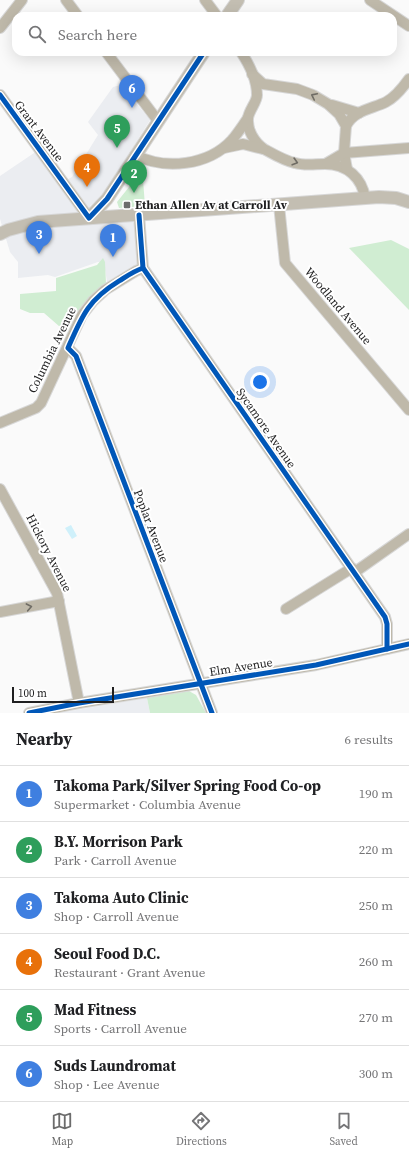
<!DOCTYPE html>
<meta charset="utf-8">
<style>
body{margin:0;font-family:"Source Serif 4",serif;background:#f6f6f6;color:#202124}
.scale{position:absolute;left:12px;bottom:10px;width:102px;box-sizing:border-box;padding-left:4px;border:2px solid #1f1f20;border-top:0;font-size:11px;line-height:14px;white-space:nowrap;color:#1f1f20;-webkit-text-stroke:3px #fff;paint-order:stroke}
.you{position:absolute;left:260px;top:382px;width:14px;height:14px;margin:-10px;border:3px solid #fff;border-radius:50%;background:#1a73e8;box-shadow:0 0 0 6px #1a73e833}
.badge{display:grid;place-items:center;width:26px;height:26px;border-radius:50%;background:#6c6c6c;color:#fff;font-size:13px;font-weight:700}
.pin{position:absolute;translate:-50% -33px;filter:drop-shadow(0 1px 2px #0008)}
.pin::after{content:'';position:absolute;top:21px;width:14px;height:12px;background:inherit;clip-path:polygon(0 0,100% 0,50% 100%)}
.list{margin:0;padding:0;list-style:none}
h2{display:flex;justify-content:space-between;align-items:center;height:52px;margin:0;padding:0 16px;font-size:17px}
h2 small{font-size:13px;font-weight:400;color:#757577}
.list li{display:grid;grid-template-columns:26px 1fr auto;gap:12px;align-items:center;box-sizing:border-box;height:56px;padding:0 16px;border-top:1px solid #e0e0e0}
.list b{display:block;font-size:15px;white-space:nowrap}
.list p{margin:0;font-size:13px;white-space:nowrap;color:#757577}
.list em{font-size:13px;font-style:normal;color:#757577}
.icon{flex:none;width:22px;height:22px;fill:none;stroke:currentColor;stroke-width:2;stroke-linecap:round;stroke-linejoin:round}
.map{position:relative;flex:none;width:409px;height:713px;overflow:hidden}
.search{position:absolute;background:#fff;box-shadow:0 4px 16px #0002;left:12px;right:12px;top:12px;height:44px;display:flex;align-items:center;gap:10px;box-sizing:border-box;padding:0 14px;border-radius:12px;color:#757577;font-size:15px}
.sheet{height:388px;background:#fff}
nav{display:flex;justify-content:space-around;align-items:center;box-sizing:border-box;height:56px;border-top:1px solid #e0e0e0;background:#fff;font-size:11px;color:#757577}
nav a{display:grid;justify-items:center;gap:2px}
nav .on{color:#6c6c6c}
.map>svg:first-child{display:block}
.built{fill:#ebedf1}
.green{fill:#d0edd2}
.water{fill:#cff0fa}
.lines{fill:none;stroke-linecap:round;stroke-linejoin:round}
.minor-casing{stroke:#d7d7d7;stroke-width:12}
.major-casing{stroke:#d7d7d7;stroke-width:14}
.minor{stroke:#bfb9aa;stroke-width:10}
.major{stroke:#c3beb2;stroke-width:12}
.cycleway-casing{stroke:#fff;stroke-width:8}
.cycleway{stroke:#0057b8;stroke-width:5}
.oneway{stroke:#6f6c65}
.poi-dot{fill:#6c6c6c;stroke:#fff;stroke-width:1.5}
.labels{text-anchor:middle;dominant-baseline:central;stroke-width:4;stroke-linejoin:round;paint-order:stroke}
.street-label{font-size:12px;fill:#1f1f20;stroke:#fff}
.poi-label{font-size:12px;font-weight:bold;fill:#1f1f20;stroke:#fff;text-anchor:start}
</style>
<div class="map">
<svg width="409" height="713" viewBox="0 0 409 713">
<rect width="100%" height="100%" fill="#fafafa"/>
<!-- built -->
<g class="built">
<path d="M121 85 150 120 103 195 90 206 92 224 131 220 134 223 137 264 107 282 104 263 98 262 55 277 48 275 18 278V262L10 252 0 219V176L37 151 61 183 72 177 98 135 88 122 113 87Z"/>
<path d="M147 698 150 713H59Z"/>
</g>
<!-- green -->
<g class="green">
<path d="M140 166H142L145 206 119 208 117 202 129 187V183Z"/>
<path d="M391 240 409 249V310L349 248Z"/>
<path d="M103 258 105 262 106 283 80 308 67 333 44 313H30L20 309V294L56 291V278L97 265Z"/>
<path d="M189 691 196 695 206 713H150L147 698Z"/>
</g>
<!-- water -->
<path class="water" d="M71 525 77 536 72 539 65 528Z"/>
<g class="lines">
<defs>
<g id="minor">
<path d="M66 0 78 16"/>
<path d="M205 0 217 16"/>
<path d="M370 0 409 26"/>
<path d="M0 28 22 0"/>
<path d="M106 52 158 121"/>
<path d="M241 52C249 64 257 80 257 95 257 102 249 110 248 118 247 130 254 142 264 149 273 154 285 161 295 163 305 166 315 164 325 164 347 164 362 178 365 198"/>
<path d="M252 74 263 84 297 89 313 95 328 104 339 114 346 126 344 153 347 169"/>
<path d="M0 95 89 218"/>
<path d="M332 105 359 113"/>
<path d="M346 126C354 110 372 109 386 102 394 98 404 86 409 79"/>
<path d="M224 148 243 144 263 149"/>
<path d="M135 155C165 170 208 166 232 140 238 133 243 125 248 118"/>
<path d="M327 163 344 153 409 148"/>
<path d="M279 205 285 263 409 410"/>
<path d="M139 215 143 268 385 617 387 624V649"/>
<path d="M68 348 76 356 212 713"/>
<path d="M0 423 36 408 41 403 82 315 93 301 105 290 136 271 143 268"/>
<path d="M0 489 57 593 79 703"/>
<path d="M355 572 409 534"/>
<path d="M286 609 352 568"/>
<path d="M0 612 59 601"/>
<path d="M29 713 79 703 316 665 409 644"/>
</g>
<g id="major">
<path d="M227 16 238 0"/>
<path d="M89 218 107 199 204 52"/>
<path d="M0 234 8 230 38 222 379 197 396 198 409 202"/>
</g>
</defs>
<!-- minor casing -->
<use href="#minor" class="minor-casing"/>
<!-- major casing -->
<use href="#major" class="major-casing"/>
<!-- minor -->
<use href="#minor" class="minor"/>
<!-- major -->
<use href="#major" class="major"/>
<defs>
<g id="cycleway">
<path d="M0 95 89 218 107 199 204 52"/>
<path d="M139 215 143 268 385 617 387 624V649"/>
<path d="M143 268C134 271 127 276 119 281 88 300 82 316 68 348L76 356 212 713"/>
<path d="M29 713 79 703 316 665 409 644"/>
</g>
</defs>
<!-- cycleway casing -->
<use href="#cycleway" class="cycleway-casing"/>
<!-- cycleway -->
<use href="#cycleway" class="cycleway"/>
</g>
<!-- one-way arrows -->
<defs><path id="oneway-chevron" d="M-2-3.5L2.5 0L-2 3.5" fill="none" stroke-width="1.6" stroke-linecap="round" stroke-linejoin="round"/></defs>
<g class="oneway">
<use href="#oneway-chevron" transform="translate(314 96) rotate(-154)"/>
<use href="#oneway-chevron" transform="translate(295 162) rotate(16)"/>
<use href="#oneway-chevron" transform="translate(29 607) rotate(-11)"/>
</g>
<!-- markers -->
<rect class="poi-dot" x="123" y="201" width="8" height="8" rx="2"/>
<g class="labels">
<!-- street labels -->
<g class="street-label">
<text transform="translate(39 131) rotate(53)">Grant Avenue</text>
<text transform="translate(338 306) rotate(50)">Woodland Avenue</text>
<text transform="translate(52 350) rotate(-64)">Columbia Avenue</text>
<text transform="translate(266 428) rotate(55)">Sycamore Avenue</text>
<text transform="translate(151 526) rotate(69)">Poplar Avenue</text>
<text transform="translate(49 553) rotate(63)">Hickory Avenue</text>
<text transform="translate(241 667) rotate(-9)">Elm Avenue</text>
</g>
<!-- poi labels -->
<g class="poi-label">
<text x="135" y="205">Ethan Allen Av at Carroll Av</text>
</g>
</g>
</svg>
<div class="scale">100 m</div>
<div class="you"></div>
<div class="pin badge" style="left:113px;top:257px;background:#3f7fe0">1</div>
<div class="pin badge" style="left:134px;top:193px;background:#2e9e5b">2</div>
<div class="pin badge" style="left:39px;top:254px;background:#3f7fe0">3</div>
<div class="pin badge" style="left:87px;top:187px;background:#e8710a">4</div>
<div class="pin badge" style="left:117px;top:148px;background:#2e9e5b">5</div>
<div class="pin badge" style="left:132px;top:108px;background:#3f7fe0">6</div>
<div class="search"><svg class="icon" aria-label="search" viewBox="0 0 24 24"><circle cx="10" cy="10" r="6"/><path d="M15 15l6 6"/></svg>Search here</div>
</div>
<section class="sheet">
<h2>Nearby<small>6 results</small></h2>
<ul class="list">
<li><span class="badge" style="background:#3f7fe0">1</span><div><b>Takoma Park/Silver Spring Food Co-op</b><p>Supermarket · Columbia Avenue</p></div><em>190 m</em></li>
<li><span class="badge" style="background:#2e9e5b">2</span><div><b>B.Y. Morrison Park</b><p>Park · Carroll Avenue</p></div><em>220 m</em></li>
<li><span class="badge" style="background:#3f7fe0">3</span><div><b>Takoma Auto Clinic</b><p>Shop · Carroll Avenue</p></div><em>250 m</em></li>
<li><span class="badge" style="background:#e8710a">4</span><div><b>Seoul Food D.C.</b><p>Restaurant · Grant Avenue</p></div><em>260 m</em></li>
<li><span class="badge" style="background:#2e9e5b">5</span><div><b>Mad Fitness</b><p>Sports · Carroll Avenue</p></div><em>270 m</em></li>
<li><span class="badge" style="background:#3f7fe0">6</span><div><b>Suds Laundromat</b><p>Shop · Lee Avenue</p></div><em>300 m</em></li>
</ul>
</section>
<nav>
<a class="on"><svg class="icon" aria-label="map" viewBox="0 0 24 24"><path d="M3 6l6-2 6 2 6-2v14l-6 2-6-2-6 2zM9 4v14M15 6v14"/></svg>Map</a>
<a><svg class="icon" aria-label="directions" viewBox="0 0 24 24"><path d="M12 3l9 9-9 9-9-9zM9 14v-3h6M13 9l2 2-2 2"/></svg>Directions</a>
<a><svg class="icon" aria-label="saved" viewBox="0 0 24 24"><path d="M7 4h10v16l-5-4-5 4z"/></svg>Saved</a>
</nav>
